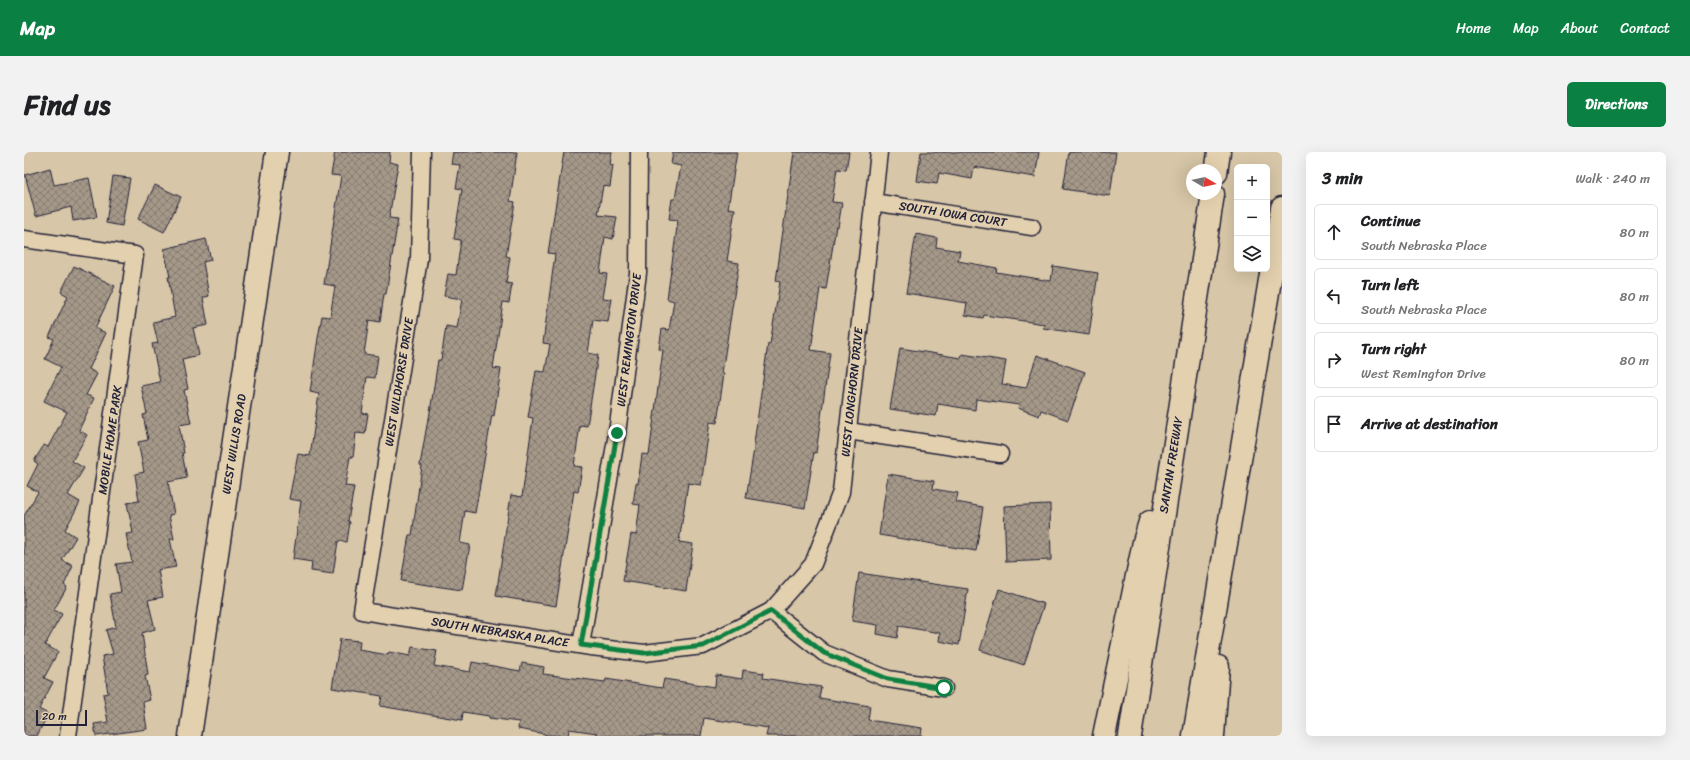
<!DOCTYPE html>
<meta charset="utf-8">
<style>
body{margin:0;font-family:Sriracha,sans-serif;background:#f2f2f2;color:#202124}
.controls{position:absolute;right:12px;top:12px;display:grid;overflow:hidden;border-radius:6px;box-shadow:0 4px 16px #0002}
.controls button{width:36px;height:36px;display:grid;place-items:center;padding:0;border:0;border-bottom:1px solid #e0e0e0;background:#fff;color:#202124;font:20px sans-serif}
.compass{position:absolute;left:1162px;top:12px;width:36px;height:36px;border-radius:50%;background:#fff;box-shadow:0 4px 16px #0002;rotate:99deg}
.scale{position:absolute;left:12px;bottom:10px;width:51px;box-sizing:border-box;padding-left:4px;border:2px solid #22223b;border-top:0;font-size:11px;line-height:14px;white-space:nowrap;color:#22223b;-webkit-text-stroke:3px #e3d0ae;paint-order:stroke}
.stop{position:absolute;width:12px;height:12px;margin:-9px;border:3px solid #0b8043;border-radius:50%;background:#fff}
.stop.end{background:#0b8043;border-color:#fff;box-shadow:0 1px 4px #0008}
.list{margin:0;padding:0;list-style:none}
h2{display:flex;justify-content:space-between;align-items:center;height:52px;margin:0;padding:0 16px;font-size:17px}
h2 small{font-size:13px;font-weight:400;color:#757577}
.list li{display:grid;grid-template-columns:26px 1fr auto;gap:12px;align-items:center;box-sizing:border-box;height:56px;margin:0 8px 8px;padding:0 8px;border:1px solid #e0e0e0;border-radius:6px}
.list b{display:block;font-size:15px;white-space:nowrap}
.list p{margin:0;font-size:13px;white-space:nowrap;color:#757577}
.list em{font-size:13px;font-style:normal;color:#757577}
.icon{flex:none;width:22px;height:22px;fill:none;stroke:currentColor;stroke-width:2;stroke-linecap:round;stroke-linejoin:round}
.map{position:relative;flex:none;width:1258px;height:584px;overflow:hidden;border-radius:6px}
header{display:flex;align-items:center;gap:24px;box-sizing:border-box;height:56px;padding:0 20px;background:#0b8043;color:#fff}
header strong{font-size:19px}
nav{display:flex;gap:22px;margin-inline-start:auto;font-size:14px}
.intro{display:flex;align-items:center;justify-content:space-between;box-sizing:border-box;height:96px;padding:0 24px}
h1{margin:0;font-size:28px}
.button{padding:10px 18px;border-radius:6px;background:#0b8043;color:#fff;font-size:14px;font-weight:700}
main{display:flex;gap:24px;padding:0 24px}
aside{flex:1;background:#fff;border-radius:6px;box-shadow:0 4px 16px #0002}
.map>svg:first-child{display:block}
.building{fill:url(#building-cross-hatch);stroke:#22223b}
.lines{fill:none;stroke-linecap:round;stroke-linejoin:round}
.street-casing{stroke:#22223b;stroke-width:19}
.secondary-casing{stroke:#22223b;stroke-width:25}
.highway-casing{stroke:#22223b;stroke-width:25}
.street{stroke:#e3d0ae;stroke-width:16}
.secondary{stroke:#e3d0ae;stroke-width:22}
.highway{stroke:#e3d0ae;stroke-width:22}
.route{stroke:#0b8043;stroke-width:5}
.labels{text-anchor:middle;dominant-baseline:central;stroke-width:3;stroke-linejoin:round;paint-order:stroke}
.street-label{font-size:12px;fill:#22223b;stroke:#e3d0ae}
</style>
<header>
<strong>Map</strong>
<nav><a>Home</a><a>Map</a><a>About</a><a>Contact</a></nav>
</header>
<div class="intro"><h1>Find us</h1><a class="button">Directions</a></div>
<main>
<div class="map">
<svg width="1258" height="584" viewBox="0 0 1258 584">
<defs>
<pattern id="building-cross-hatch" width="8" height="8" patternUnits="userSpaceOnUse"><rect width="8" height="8" fill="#a59889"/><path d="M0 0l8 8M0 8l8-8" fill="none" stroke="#867c71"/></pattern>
</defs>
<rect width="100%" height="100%" fill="#d7c6a7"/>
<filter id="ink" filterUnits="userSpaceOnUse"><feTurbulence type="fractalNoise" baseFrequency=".025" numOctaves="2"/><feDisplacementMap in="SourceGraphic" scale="8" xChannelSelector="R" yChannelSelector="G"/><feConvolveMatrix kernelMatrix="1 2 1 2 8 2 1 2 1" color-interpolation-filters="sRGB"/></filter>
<g filter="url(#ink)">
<!-- building -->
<g class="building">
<path d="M311 0H366L365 10 374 12 365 66 374 67 362 142H360L356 170 345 168 340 202 354 204 351 226 343 225 338 261 344 262 341 282 332 281 329 305H326L321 334 330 335 324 369 326 370 323 390 314 389 309 422 287 419 288 410 269 407 277 349 265 347 274 302 286 304 295 242 286 240 294 186 298 164 306 165 311 134 300 132 317 24 307 23Z"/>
<path d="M429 0H493L486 49 491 50 482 104 486 105 482 131 488 132 485 151 479 150 469 216 477 217 470 264 468 263 451 361 441 359 436 391 446 393 438 438 377 429 385 383H388L398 314 396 313 404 267H405L414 208H417L422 174 433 176 438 147 420 144 424 122 432 123 437 88 430 87 438 37 432 36 436 13 427 12Z"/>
<path d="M540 0H588L586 12 589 13 586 35 579 34 574 63 593 65 589 87 581 85 576 121 583 122 579 146 588 147 584 170 569 168 564 201 574 203 563 274 556 273 550 314 558 315 554 340 550 339 532 454 472 444 487 343 498 345 509 266 504 265 512 219 521 220 526 192 519 191 531 102 524 101Z"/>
<path d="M649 0H713L704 56 711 57 703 109 715 111 698 221H700L693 271 686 270 677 333 664 331 655 390 669 392 662 439 599 429 607 382 612 383 616 353 609 352 612 331 614 332 618 302 625 303 639 198 635 197 638 177 645 178 650 149 643 147 654 68 645 67 648 47H651L657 14 647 12Z"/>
<path d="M770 0H825L822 18 813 17 808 50 818 51 814 75 812 74 802 137 796 136 787 198 806 201 792 301 790 300 781 356 722 346 731 291H730L744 192H746L756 130 752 129Z"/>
<path d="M897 0H1015L1011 25 950 15 948 27 915 21 913 32 893 29Z"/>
<path d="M1045 0H1092L1086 44 1039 37Z"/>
<path d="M26 16 30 33 65 26 73 65 49 69 47 55 12 64 1 23Z"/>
<path d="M89 24 106 26 98 74 82 71Z"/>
<path d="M131 33 157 45 140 80 114 67Z"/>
<path d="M892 82 913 86 912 95 936 99 934 109 973 116 972 120 1027 129 1029 114 1074 121 1065 183 1019 176 1020 172 960 163 959 166 941 163 943 151 882 141Z"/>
<path d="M182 87 187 108 179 110 185 144 179 146 184 173 169 176 175 203 158 207 164 237 160 238 167 271 155 273 160 301H158L163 326 144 330 150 362 145 363 150 387H146L152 415 134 418 139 445 124 448 131 477 118 481 124 523 121 524 126 548 119 550 123 577 72 584 70 572 84 570 79 542 84 541 78 504 89 502 82 478 92 475 86 442 97 440 92 412 108 410 102 382 109 381 103 351 115 349 111 322 120 320 114 290 124 288 119 263 123 262 117 234 136 230 128 192 134 191 129 170 151 165 144 125H146L140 97Z"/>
<path d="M50 114 91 134 71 176 82 181 65 217 73 222 62 243 70 246 55 278 63 283 48 309 60 316 44 343 56 350 41 378 52 385 38 408 49 414 40 433 43 435 30 458 38 462 21 493 34 500 20 526 29 530 15 557 24 562 13 584H0V364L14 340 3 334 14 312 10 309 20 293 24 295 43 260 20 249 37 215 21 207 30 187 25 185 44 144 37 140Z"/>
<path d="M876 196 937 206 938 202 982 209 978 232 1002 236 1013 203 1061 220 1044 268 1017 258 1015 264 994 256 995 253 952 247 951 258 914 252 912 264 866 257Z"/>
<path d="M864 322 910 329 909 337 934 341 932 350 959 355 952 399 855 383Z"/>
<path d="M1026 352 1027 408 982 410 980 354Z"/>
<path d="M835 421 944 437 935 493 915 489 916 481 875 474 873 486 853 482 854 473 828 469Z"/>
<path d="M975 437 1020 452 1000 513 956 498Z"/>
<path d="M316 487 336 489 335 498 364 503 365 500 386 504 388 495 413 499 410 514 446 520 448 510 496 519 498 511 520 515 519 522 581 530 582 527 638 536 640 527 691 535 692 523 718 527 719 518 740 521 739 526 797 535 795 546 846 554 844 568 898 576 897 584H742L744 576 680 566 677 584H573V581L545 577 544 584 521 583V582L494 577 495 570 465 566V564L439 560 438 568 356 554 358 544 308 536Z"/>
</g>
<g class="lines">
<defs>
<g id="street">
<path d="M398 0 395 107 338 459 567 495 620 501 679 494 747 459 789 412 817 340 855 0"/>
<path d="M849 50 1008 75"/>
<path d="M0 87 111 103 44 584"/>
<path d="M824 279 976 302"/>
<path d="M747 459 800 501 864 527 920 536"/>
<path d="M557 493 593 281 614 121 615 0"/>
</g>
<path id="secondary" d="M166 584 253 0"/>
<g id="highway">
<path d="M1192 21 1195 0"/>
<path d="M1080 584 1120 390 1126 370"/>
<path d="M1106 584 1189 42"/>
<path d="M1170 584 1258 56"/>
<path d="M1189 584 1194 515"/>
</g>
</defs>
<!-- street casing -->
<use href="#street" class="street-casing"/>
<!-- secondary casing -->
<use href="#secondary" class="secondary-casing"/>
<!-- highway casing -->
<use href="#highway" class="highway-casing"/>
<!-- street -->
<use href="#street" class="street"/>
<!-- secondary -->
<use href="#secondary" class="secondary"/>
<!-- highway -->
<use href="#highway" class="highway"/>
</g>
</g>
<g class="lines" filter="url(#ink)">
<!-- route -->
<path class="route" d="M593 281 557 493 620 501 679 494 747 459 800 501 864 527 920 536"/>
</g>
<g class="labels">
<!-- street labels -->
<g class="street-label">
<text transform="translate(929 62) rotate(9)">SOUTH IOWA COURT</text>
<text transform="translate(605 188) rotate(-83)">WEST REMINGTON DRIVE</text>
<text transform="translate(375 230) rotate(-81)">WEST WILDHORSE DRIVE</text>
<text transform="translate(828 240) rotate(-84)">WEST LONGHORN DRIVE</text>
<text transform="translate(86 288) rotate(-82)">MOBILE HOME PARK</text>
<text transform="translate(210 292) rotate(-81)">WEST WILLIS ROAD</text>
<text transform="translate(1147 313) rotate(-81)">SANTAN FREEWAY</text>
<text transform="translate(476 480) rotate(9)">SOUTH NEBRASKA PLACE</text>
</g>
</g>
</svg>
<div class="controls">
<button>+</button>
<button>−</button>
<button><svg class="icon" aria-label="layers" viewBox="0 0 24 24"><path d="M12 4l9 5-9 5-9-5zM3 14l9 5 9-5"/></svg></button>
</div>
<svg class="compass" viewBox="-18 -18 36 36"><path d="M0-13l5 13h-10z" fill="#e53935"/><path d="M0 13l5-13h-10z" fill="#757577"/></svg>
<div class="scale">20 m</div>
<div class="stop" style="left:920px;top:536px"></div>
<div class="stop end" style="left:593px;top:281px"></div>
</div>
<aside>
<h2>3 min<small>Walk · 240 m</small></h2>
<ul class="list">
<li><svg class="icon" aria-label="ahead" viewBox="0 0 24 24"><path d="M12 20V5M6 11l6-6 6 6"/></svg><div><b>Continue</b><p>South Nebraska Place</p></div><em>80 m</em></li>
<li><svg class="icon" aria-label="left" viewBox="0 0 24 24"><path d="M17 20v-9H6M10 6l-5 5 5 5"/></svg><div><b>Turn left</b><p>South Nebraska Place</p></div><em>80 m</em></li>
<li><svg class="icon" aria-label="right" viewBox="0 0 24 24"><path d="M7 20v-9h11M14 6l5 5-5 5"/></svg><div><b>Turn right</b><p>West Remington Drive</p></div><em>80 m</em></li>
<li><svg class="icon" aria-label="arrive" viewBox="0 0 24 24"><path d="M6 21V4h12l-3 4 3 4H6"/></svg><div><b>Arrive at destination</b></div></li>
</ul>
</aside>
</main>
